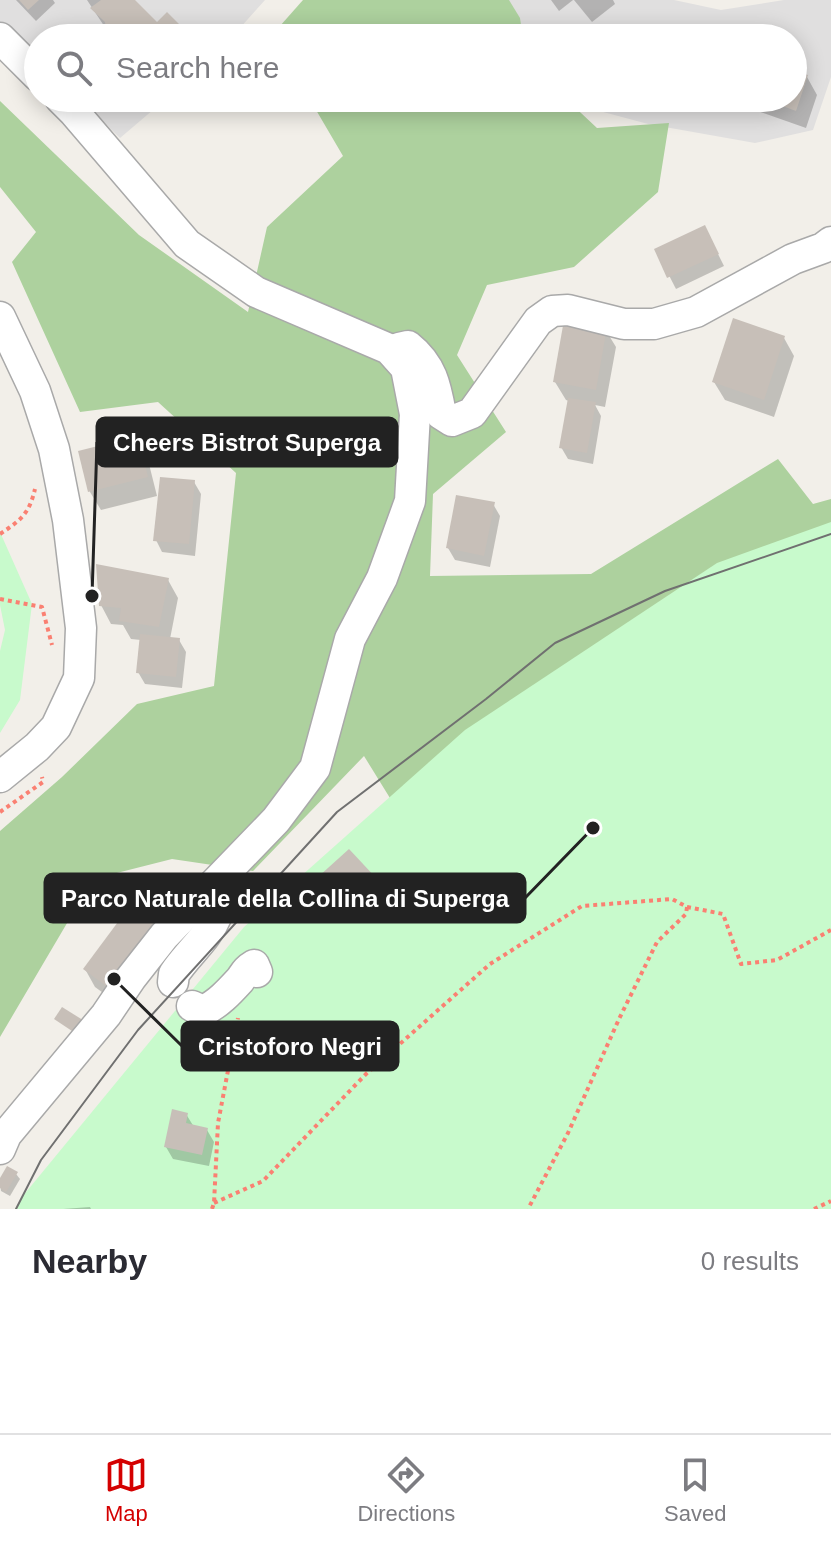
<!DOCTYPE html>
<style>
body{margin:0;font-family:Helvetica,sans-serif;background:#f2f2f3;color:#2b2b33}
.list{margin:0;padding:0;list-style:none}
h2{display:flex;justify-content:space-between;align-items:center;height:104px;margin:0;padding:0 32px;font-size:34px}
h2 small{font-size:26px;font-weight:400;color:#7c7c81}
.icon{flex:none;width:44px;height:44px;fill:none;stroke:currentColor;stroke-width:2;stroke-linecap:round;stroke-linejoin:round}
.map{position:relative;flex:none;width:831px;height:1209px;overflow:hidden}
.search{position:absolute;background:#fff;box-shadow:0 4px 20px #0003;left:24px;right:24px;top:24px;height:88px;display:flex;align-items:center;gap:20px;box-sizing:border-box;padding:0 28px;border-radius:44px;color:#7c7c81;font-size:30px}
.sheet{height:224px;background:#fff}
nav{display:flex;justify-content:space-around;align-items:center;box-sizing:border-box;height:112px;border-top:2px solid #e1e1e2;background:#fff;font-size:22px;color:#7c7c81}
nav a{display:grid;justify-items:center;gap:4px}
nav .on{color:#d40000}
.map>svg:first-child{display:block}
.residential{fill:#e0dfdf}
.forest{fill:#add19e}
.park{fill:#c8facc}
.shadow{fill:#0003}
.building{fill:#c7bfb8}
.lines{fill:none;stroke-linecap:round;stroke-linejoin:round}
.minor-casing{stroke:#a9a9a9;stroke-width:33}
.path{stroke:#fa8072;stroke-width:4;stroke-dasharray:4 4;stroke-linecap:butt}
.minor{stroke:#fff;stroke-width:30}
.tram{stroke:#707070;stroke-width:2}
.leader{fill:none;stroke:#222;stroke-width:3}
.callout-dot{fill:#222;stroke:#fff;stroke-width:3}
.callout{fill:#222;stroke:#222;stroke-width:3}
.callout-label{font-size:24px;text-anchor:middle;font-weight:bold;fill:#fff}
</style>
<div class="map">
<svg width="831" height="1209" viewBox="0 0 831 1209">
<rect width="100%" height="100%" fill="#f2efe9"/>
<!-- residential -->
<g class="residential">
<path d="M0 0H265L231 38H38V59L0 30Z"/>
<path d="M506 0H674L721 10 784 0H831V77L813 130 755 143 648 124 551 98H793V38H523Z"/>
<path d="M79 98H167L120 138Z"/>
</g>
<!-- forest -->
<g class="forest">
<path d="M303 0H509L520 18 523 38H273L272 35Z"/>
<path d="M309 98H565L597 128 669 123 658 192 574 267 487 285 457 355 506 432 433 494 430 576 591 574 778 459 813 504 831 499V1209L440 879 364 756 253 871 172 859 93 879 0 1037V831L62 777 137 704 214 686 236 473 158 402 80 412 12 262 36 232 0 187V101L139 235 248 312 267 227 343 156Z"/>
</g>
<!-- park -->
<g class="park">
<path d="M831 522V1209H15L22 1197 244 927 465 730 717 563Z"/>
<path d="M0 532 32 604 20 700 0 733V651L5 630 0 605Z"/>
</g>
<!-- shadow -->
<g class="shadow">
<path d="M16 0H53L55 3 36 21Z"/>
<path d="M87 0H132L157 24 180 28 186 38H112Z"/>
<path d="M551 0H573L559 11Z"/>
<path d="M574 0H613L615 4 592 22Z"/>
<path d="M793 72 807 77 817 95 806 128 721 98H793Z"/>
<path d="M711 240 724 266 676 289 656 250Z"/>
<path d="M605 329 616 347 605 407 595 405 601 416 593 464 568 459 561 447 569 401 566 400 555 382Z"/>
<path d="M784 338 794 356 774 417 725 400 714 382Z"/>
<path d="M137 438 147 456 157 496 101 510 90 492 80 452Z"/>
<path d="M194 482 201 494 195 556 162 552 156 540Z"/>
<path d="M493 504 500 516 490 567 455 560 448 548Z"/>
<path d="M168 580 178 598 170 639 179 640 186 652 182 688 145 684 138 672 141 640 131 639 123 625 111 624 101 605Z"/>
<path d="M174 941 124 1008 95 987 85 969Z"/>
<path d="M186 1114 194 1127 207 1130 214 1142 209 1166 173 1159 166 1147Z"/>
<path d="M16 1174 20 1179 10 1196 1 1191 0 1182Z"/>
<path d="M90 1207 91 1209H63Z"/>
</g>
<!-- building -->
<g class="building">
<path d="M19 0H39L28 10Z"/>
<path d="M101 0H135L157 22 167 12 182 27 175 34 178 38H114L106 31 105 22 90 8Z"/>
<path d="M793 70 808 75 796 111 761 98H793Z"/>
<path d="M705 225 719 254 667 278 654 249Z"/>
<path d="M733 318 785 336 764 400 712 382Z"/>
<path d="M564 320 607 327 596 390 553 382Z"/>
<path d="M568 398 596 402 587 453 559 448Z"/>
<path d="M138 436 148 477 88 492 78 451Z"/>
<path d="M160 477 195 480 189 544 153 541Z"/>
<path d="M456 495 495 502 484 556 446 548Z"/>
<path d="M96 564 169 578 159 627 119 621 121 608 99 606Z"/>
<path d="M140 634 180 638 176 677 136 673Z"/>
<path d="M349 849 378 880 347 909 318 877Z"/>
<path d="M135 899 165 921 113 991 83 969Z"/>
<path d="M62 1007 86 1022 78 1035 54 1019Z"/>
<path d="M172 1109 188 1113 186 1123 208 1128 202 1155 164 1147Z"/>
<path d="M7 1166 18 1172 6 1192 0 1188V1178Z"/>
</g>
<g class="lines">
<defs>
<g id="minor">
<path d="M0 38 38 76"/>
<path d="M0 317 35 391 54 449 68 520 81 628 79 678 56 727 37 747 0 777"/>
<path d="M399 348 408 346C432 365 436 386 441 414L452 421 472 413 538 321 552 311 568 310 624 324H654L696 312 793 259 823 248 831 242"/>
<path d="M173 982 174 974C188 953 207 939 217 915L210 907 195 904"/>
<path d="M192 1006 203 1011C218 1004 229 992 240 980 245 973 247 969 254 965L257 972"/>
<path d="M0 1149 6 1135 106 1015 131 978 164 936 276 820 315 768 350 639 382 578 410 501 415 414 406 368 389 349 256 292 187 244 74 112 60 98"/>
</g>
</defs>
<!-- minor casing -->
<use href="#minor" class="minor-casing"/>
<!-- path -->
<g class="path">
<path d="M0 534C21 520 29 514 35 489"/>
<path d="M0 599 42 607 52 645"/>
<path d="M0 812 43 782 42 777"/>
<path d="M687 907 723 914 741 964 777 960 831 930"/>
<path d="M214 1203 263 1181 366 1074 490 964 582 906 672 899 687 907 686 914 657 942 619 1019 568 1133 528 1209"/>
<path d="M212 1209 214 1203 218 1123 238 1018"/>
<path d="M814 1209 831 1201"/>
</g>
<!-- minor -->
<use href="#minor" class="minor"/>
<!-- tram -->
<path class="tram" d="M16 1209 41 1160 138 1030 337 812 486 699 555 643 665 591 831 534"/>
</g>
<!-- callouts -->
<path class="leader" d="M92 596L97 442M593 828L525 898M114 979L182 1046"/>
<g class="callout-dot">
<circle cx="92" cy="596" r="8"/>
<circle cx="593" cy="828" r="8"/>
<circle cx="114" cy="979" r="8"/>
</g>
<g class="callout">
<rect x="97" y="418" width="300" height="48" rx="8"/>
<rect x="45" y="874" width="480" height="48" rx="8"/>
<rect x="182" y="1022" width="216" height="48" rx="8"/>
</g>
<g class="callout-label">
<text x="247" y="451">Cheers Bistrot Superga</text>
<text x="285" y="907">Parco Naturale della Collina di Superga</text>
<text x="290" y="1055">Cristoforo Negri</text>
</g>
</svg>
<div class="search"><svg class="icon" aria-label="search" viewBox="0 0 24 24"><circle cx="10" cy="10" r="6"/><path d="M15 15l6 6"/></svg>Search here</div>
</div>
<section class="sheet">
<h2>Nearby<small>0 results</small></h2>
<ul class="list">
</ul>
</section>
<nav>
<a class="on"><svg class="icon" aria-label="map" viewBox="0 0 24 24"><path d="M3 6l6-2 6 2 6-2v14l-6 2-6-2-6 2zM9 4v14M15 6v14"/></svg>Map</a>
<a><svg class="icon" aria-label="directions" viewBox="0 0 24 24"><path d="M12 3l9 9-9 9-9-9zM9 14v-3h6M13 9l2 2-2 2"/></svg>Directions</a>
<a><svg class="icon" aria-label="saved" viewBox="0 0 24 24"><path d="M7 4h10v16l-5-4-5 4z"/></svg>Saved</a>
</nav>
